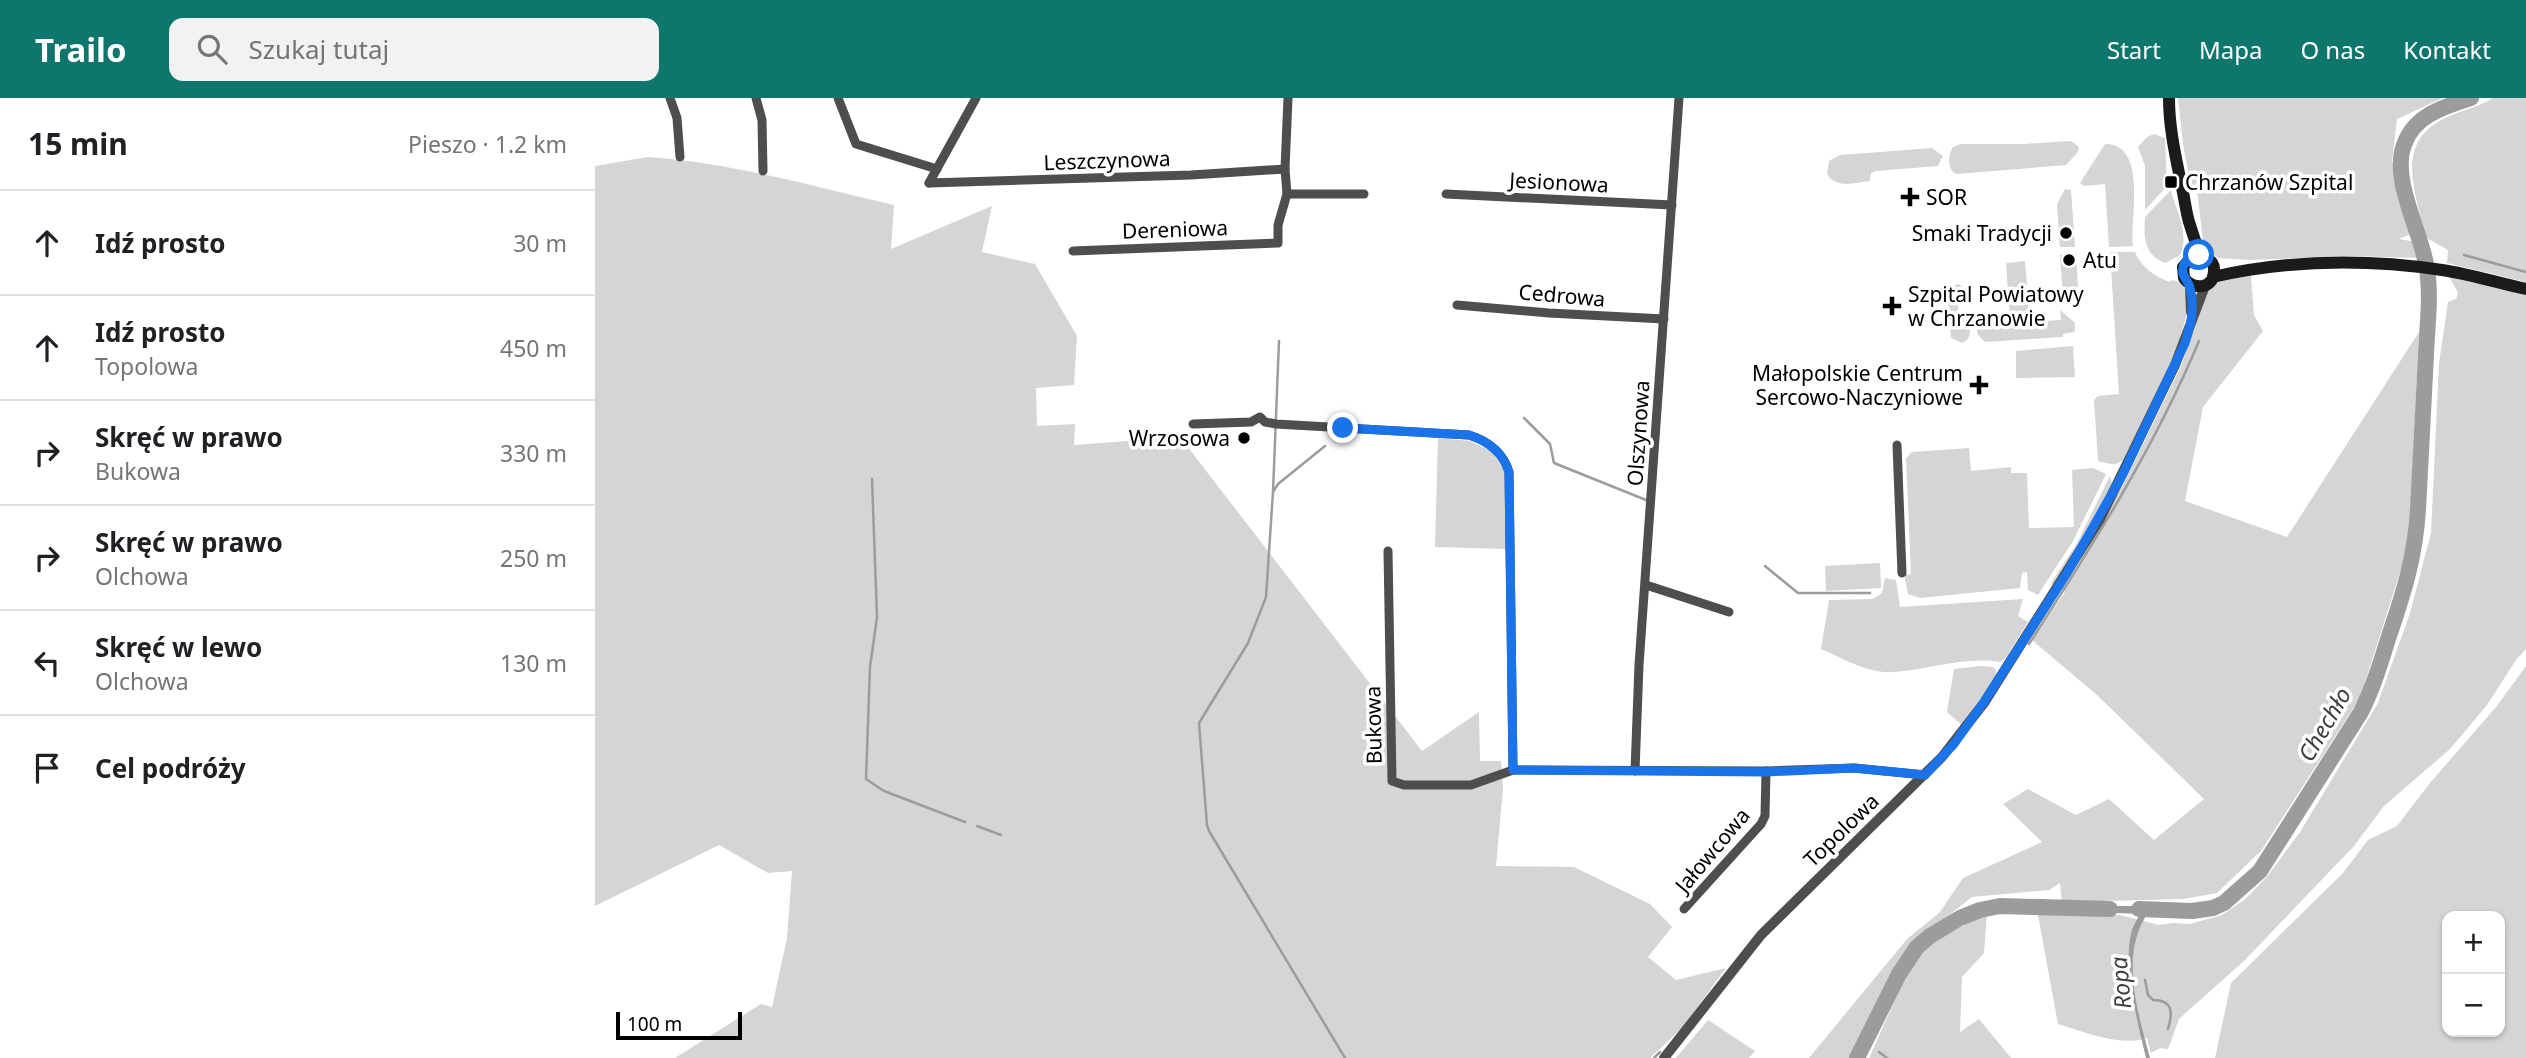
<!DOCTYPE html>
<html lang="pl">
<meta charset="utf-8">
<style>
body{margin:0;font-family:"Noto Sans",sans-serif;background:#f2f2f2;color:#202124}
.controls{position:absolute;right:21px;bottom:21px;display:grid;overflow:hidden;border-radius:14px;box-shadow:0 2px 5px #0004}
.controls button{width:63px;height:63px;display:grid;place-items:center;padding:0;border:0;border-bottom:2px solid #e0e0e0;background:#fff;color:#202124;font:35px sans-serif}
.scale{position:absolute;left:21px;bottom:18px;width:126px;box-sizing:border-box;padding-left:7px;border:4px solid #000;border-top:0;font-size:19px;line-height:24px;white-space:nowrap;color:#000;-webkit-text-stroke:5px #fff;paint-order:stroke}
.stop{position:absolute;width:21px;height:21px;margin:-16px;border:5px solid #1a73e8;border-radius:50%;background:#fff}
.stop.end{background:#1a73e8;border-color:#fff;box-shadow:0 2px 7px #0008}
.list{margin:0;padding:0;list-style:none}
h2{display:flex;justify-content:space-between;align-items:center;height:91px;margin:0;padding:0 28px;font-size:30px}
h2 small{font-size:23px;font-weight:400;color:#757577}
.list li{display:grid;grid-template-columns:46px 1fr auto;gap:21px;align-items:center;box-sizing:border-box;height:105px;padding:0 28px;border-top:2px solid #e0e0e0}
.list b{display:block;font-size:26px;white-space:nowrap}
.list p{margin:0;font-size:23px;white-space:nowrap;color:#757577}
.list em{font-size:23px;font-style:normal;color:#757577}
.icon{flex:none;width:38px;height:38px;fill:none;stroke:currentColor;stroke-width:2;stroke-linecap:round;stroke-linejoin:round}
.map{position:relative;flex:none;width:1931px;height:960px;overflow:hidden}
header{display:flex;align-items:center;gap:42px;box-sizing:border-box;height:98px;padding:0 35px;background:#0f766e;color:#fff}
header strong{font-size:33px}
nav{display:flex;gap:38px;margin-inline-start:auto;font-size:24px}
.search{width:490px;height:63px;background:#f2f2f2;display:flex;align-items:center;gap:18px;box-sizing:border-box;padding:0 24px;border-radius:14px;color:#757577;font-size:26px}
main{display:flex}
aside{flex:1;background:#fff}
.map>svg:first-child{display:block}
.green{fill:#d5d5d5;fill-rule:evenodd}
.water{fill:#9c9c9c}
.lines{fill:none;stroke-linecap:round;stroke-linejoin:round}
.stream{stroke:#9c9c9c;stroke-width:2.5}
.river{stroke:#9c9c9c;stroke-width:16}
.minor{stroke:#4e4e4e;stroke-width:9}
.tertiary{stroke:#4e4e4e;stroke-width:10}
.secondary{stroke:#1b1b1b;stroke-width:12}
.route{stroke:#1a73e8;stroke-width:9}
.poi-dot{fill:#000;stroke:#fff;stroke-width:2.5}
.labels{text-anchor:middle;dominant-baseline:central;stroke-width:7;stroke-linejoin:round;paint-order:stroke}
.street-label{font-size:21px;fill:#000;stroke:#fff}
.poi-label{font-size:21px;fill:#000;stroke:#fff;text-anchor:start}
.water-label{font-size:23px;font-style:italic;fill:#3d3d3d;stroke:#fff}
</style>
<header>
<strong>Trailo</strong>
<div class="search"><svg class="icon" aria-label="search" viewBox="0 0 24 24"><circle cx="10" cy="10" r="6"/><path d="M15 15l6 6"/></svg>Szukaj tutaj</div>
<nav><a>Start</a><a>Mapa</a><a>O nas</a><a>Kontakt</a></nav>
</header>
<main>
<aside>
<h2>15 min<small>Pieszo · 1.2 km</small></h2>
<ul class="list">
<li><svg class="icon" aria-label="ahead" viewBox="0 0 24 24"><path d="M12 20V5M6 11l6-6 6 6"/></svg><div><b>Idź prosto</b></div><em>30 m</em></li>
<li><svg class="icon" aria-label="ahead" viewBox="0 0 24 24"><path d="M12 20V5M6 11l6-6 6 6"/></svg><div><b>Idź prosto</b><p>Topolowa</p></div><em>450 m</em></li>
<li><svg class="icon" aria-label="right" viewBox="0 0 24 24"><path d="M7 20v-9h11M14 6l5 5-5 5"/></svg><div><b>Skręć w prawo</b><p>Bukowa</p></div><em>330 m</em></li>
<li><svg class="icon" aria-label="right" viewBox="0 0 24 24"><path d="M7 20v-9h11M14 6l5 5-5 5"/></svg><div><b>Skręć w prawo</b><p>Olchowa</p></div><em>250 m</em></li>
<li><svg class="icon" aria-label="left" viewBox="0 0 24 24"><path d="M17 20v-9H6M10 6l-5 5 5 5"/></svg><div><b>Skręć w lewo</b><p>Olchowa</p></div><em>130 m</em></li>
<li><svg class="icon" aria-label="arrive" viewBox="0 0 24 24"><path d="M6 21V4h12l-3 4 3 4H6"/></svg><div><b>Cel podróży</b></div></li>
</ul>
</aside>
<div class="map">
<svg width="1931" height="960" viewBox="0 0 1931 960">
<rect width="100%" height="100%" fill="#fff"/>
<!-- green -->
<g class="green">
<path d="M1583 0H1848L1802 21 1797 63 1816 136 1804 141 1821 144 1825 160 1754 158 1656 162 1623 160 1613 152 1608 143 1602 92 1599 93C1588 59 1587 34 1583 0Z"/>
<path d="M1898 0H1931V184L1852 165 1853 152 1830 139C1823 100 1799 50 1843 24 1860 13 1881 11 1898 0Z"/>
<path d="M1559 36 1570 40 1572 88 1550 112V68L1543 49 1552 39Z"/>
<path d="M1476 43 1484 49 1483 54 1471 67 1362 76 1359 75C1352 68 1353 57 1358 49L1366 46H1427Z"/>
<path d="M1510 46C1553 46 1535 120 1538 148L1514 149 1510 86 1489 88 1485 85Z"/>
<path d="M1337 50 1348 58 1343 68 1281 73 1276 75 1275 83C1259 85 1241 91 1232 76L1234 63 1245 57Z"/>
<path d="M53 59C137 65 218 88 299 107L296 151 397 108 387 154 440 166 482 238 479 287 441 290 442 328 480 326 479 347 585 339 827 653 884 614 885 663H906L908 691 901 768 979 769 1055 806 1077 829 1053 859 1081 882 1131 870 1087 930 1055 960H80L166 906 177 909 192 840 197 773 173 775 124 747 0 808V68Z"/>
<path d="M1470 91 1476 92 1480 149H1465L1462 106Z"/>
<path d="M1576 92C1581 113 1595 136 1585 157L1570 165C1548 156 1549 139 1550 119Z"/>
<path d="M1515 154H1540C1546 169 1560 179 1575 184L1576 182C1581 183 1588 184 1590 189 1605 226 1545 327 1528 362 1520 369 1513 365 1503 363L1499 302 1503 298 1524 296Z"/>
<path d="M1481 156 1484 209 1482 212H1479L1468 199 1465 157Z"/>
<path d="M1430 163 1435 224 1466 222 1465 212 1480 225V234L1468 236V239L1390 244 1383 237 1381 227 1415 223 1411 165Z"/>
<path d="M1656 177 1659 217 1668 233 1608 309 1590 403 1692 439 1824 234 1814 446 1765 600 1666 753 1622 795 1588 801 1467 804 1465 785 1454 792 1377 799 1334 833 1316 850 1300 877 1258 960H1214L1312 841 1345 814 1368 780 1447 744 1408 706 1433 691 1481 717 1514 701 1559 742 1609 701 1503 598 1437 542 1470 494 1467 491 1477 478 1531 381 1586 268 1613 192 1620 185Z"/>
<path d="M1854 178 1931 197V551L1921 562 1892 607 1855 651 1789 708 1759 748 1650 862 1584 921 1573 951 1565 950 1556 955 1552 940C1524 949 1490 934 1463 926L1443 817H1525L1564 827 1578 825 1595 826 1627 817 1649 802 1671 780 1705 734 1783 605 1815 515 1836 435 1844 265 1853 204 1861 201 1863 195Z"/>
<path d="M1363 186 1370 190 1373 196 1370 202 1363 204V214L1374 219C1375 229 1378 241 1367 245L1356 240 1352 197 1356 189Z"/>
<path d="M1478 248 1480 279 1421 280V253Z"/>
<path d="M843 340 875 343 896 353 910 373 911 451 840 449Z"/>
<path d="M1374 350 1376 373 1416 369V375H1432L1434 430 1479 429 1477 372 1498 370 1511 376 1478 443 1443 497 1433 492 1432 474 1427 475 1425 490 1325 500 1313 496 1309 477 1316 476 1311 360 1317 354Z"/>
<path d="M1515 378 1517 385 1501 419 1459 487 1456 485 1482 445Z"/>
<path d="M1285 465 1286 490 1231 493 1230 468Z"/>
<path d="M1290 480 1301 482 1305 509 1428 501 1423 518 1433 524 1410 561 1405 564C1368 558 1334 572 1298 574 1273 576 1248 560 1226 551L1234 502 1278 501 1287 495Z"/>
<path d="M1385 568 1398 569 1401 572V577L1368 628 1352 614 1359 571Z"/>
<path d="M1931 568V960H1620L1636 885 1748 775 1773 742 1802 728 1835 685 1901 609ZM1852 818H1905V934H1852Z"/>
<path d="M1392 815 1389 855 1367 879 1365 934 1384 921 1416 960H1274L1309 882 1332 847Z"/>
<path d="M1113 922 1160 953 1154 960H1081Z"/>
</g>
<!-- water -->
<path class="water" d="M1496 808H1564V815H1553C1524 856 1543 915 1555 960H1551C1543 926 1528 870 1536 836 1537 829 1542 822 1545 816L1495 814Z"/>
<g class="lines">
<!-- stream -->
<g class="stream">
<path d="M1823 148 1833 149"/>
<path d="M1869 157 1931 174"/>
<path d="M929 320 955 346 959 365 1051 402"/>
<path d="M730 348 683 386 678 394 671 499 653 545 604 625 612 727 614 733 750 960"/>
<path d="M277 381 282 519 275 569 271 681 289 693 370 724"/>
<path d="M678 394 684 243"/>
<path d="M1170 468 1203 495H1275"/>
<path d="M1434 546C1497 448 1559 351 1604 243"/>
<path d="M382 728 406 737"/>
<path d="M1550 882 1553 897 1558 902C1578 902 1578 915 1573 931"/>
<path d="M1278 928 1281 932"/>
<path d="M1284 954 1292 960"/>
<path d="M1059 960 1065 954"/>
</g>
<!-- river -->
<g class="river">
<path d="M1544 811 1597 813 1618 810 1629 805 1665 773 1766 614C1778 590 1786 564 1794 538 1809 494 1820 459 1823 412 1826 361 1828 309 1831 257 1832 227 1837 196 1831 166 1825 132 1796 80 1809 47 1819 17 1849 9 1876 0"/>
<path d="M1262 960 1304 876 1322 849 1335 838 1365 820 1385 812 1405 808 1515 811"/>
</g>
<!-- minor -->
<g class="minor">
<path d="M75 0 82 20 85 59"/>
<path d="M161 0 167 22 168 73"/>
<path d="M243 0 261 46 342 71"/>
<path d="M334 85 596 77 690 71"/>
<path d="M334 85 381 0"/>
<path d="M692 96H769"/>
<path d="M851 96 1077 107"/>
<path d="M478 153 683 145V127L692 96 690 71 693 0"/>
<path d="M862 207 954 215 1069 221"/>
<path d="M598 326 656 324 665 319 670 324 681 326 874 337C893 343 908 354 914 374L918 672"/>
<path d="M1302 347 1307 475"/>
<path d="M793 453 797 683 809 687H876L918 672 1171 673 1259 670 1330 677"/>
<path d="M1051 487 1134 514"/>
<path d="M1040 673 1044 567 1084 0"/>
<path d="M1089 811 1166 726 1170 718 1171 673"/>
</g>
<!-- tertiary -->
<g class="tertiary">
<path d="M1595 187 1596 214"/>
<path d="M1069 960 1166 837 1347 659 1389 605 1505 421 1580 267 1610 188"/>
</g>
<!-- secondary -->
<g class="secondary">
<path d="M1574 0C1574 31 1581 60 1587 90 1590 102 1591 116 1595 127 1598 136 1601 150 1608 157 1614 162 1620 164 1619 173 1619 192 1597 192 1589 180L1588 169 1598 158H1609"/>
<path d="M1618 179C1692 162 1772 161 1847 172 1875 176 1903 185 1931 191"/>
</g>
</g>
<g class="lines">
<!-- route -->
<path class="route" d="M748 330 874 337C893 343 908 354 914 374L918 672 1171 674 1259 670 1330 677 1359 646 1389 604 1472 475 1527 378 1590 245C1596 228 1600 208 1595 190 1594 183 1586 179 1588 170 1589 162 1596 158 1604 157"/>
</g>
<!-- markers -->
<g class="poi-dot">
<rect x="1569" y="77" width="14" height="14" rx="3.5"/>
<path d="M1311.5 88.5h7v7h7v7h-7v7h-7v-7h-7v-7h7z"/>
<circle cx="1471" cy="135" r="7"/>
<circle cx="1474" cy="162" r="7"/>
<path d="M1293.5 197.5h7v7h7v7h-7v7h-7v-7h-7v-7h7z"/>
<path d="M1380.5 276.5h7v7h7v7h-7v7h-7v-7h-7v-7h7z"/>
<circle cx="649" cy="340" r="7"/>
</g>
<g class="labels">
<!-- street labels -->
<g class="street-label">
<text transform="translate(512 62) rotate(-2)">Leszczynowa</text>
<text transform="translate(964 84) rotate(3)">Jesionowa</text>
<text transform="translate(580 131) rotate(-2)">Dereniowa</text>
<text transform="translate(967 197) rotate(5)">Cedrowa</text>
<text transform="translate(1043 335) rotate(-86)">Olszynowa</text>
<text transform="translate(778 627) rotate(-91)">Bukowa</text>
<text transform="translate(1246 732) rotate(-44)">Topolowa</text>
<text transform="translate(1117 752) rotate(-50)">Jałowcowa</text>
</g>
<!-- poi labels -->
<g class="poi-label">
<text x="1590" y="84">Chrzanów Szpital</text>
<text x="1331" y="99">SOR</text>
<text x="1457" y="135" text-anchor="end">Smaki Tradycji</text>
<text x="1488" y="162">Atu</text>
<text x="1313" y="196">Szpital Powiatowy<tspan x="1313" dy="24">w Chrzanowie</tspan></text>
<text x="1368" y="275" text-anchor="end">Małopolskie Centrum<tspan x="1368" dy="24">Sercowo-Naczyniowe</tspan></text>
<text x="635" y="340" text-anchor="end">Wrzosowa</text>
</g>
<!-- water labels -->
<g class="water-label">
<text transform="translate(1729 626) rotate(-60)">Chechło</text>
<text transform="translate(1525 885) rotate(-95)">Ropa</text>
</g>
</g>
</svg>
<div class="controls">
<button>+</button>
<button>−</button>
</div>
<div class="scale">100 m</div>
<div class="stop" style="left:1604px;top:157px"></div>
<div class="stop end" style="left:748px;top:330px"></div>
</div>
</main>
